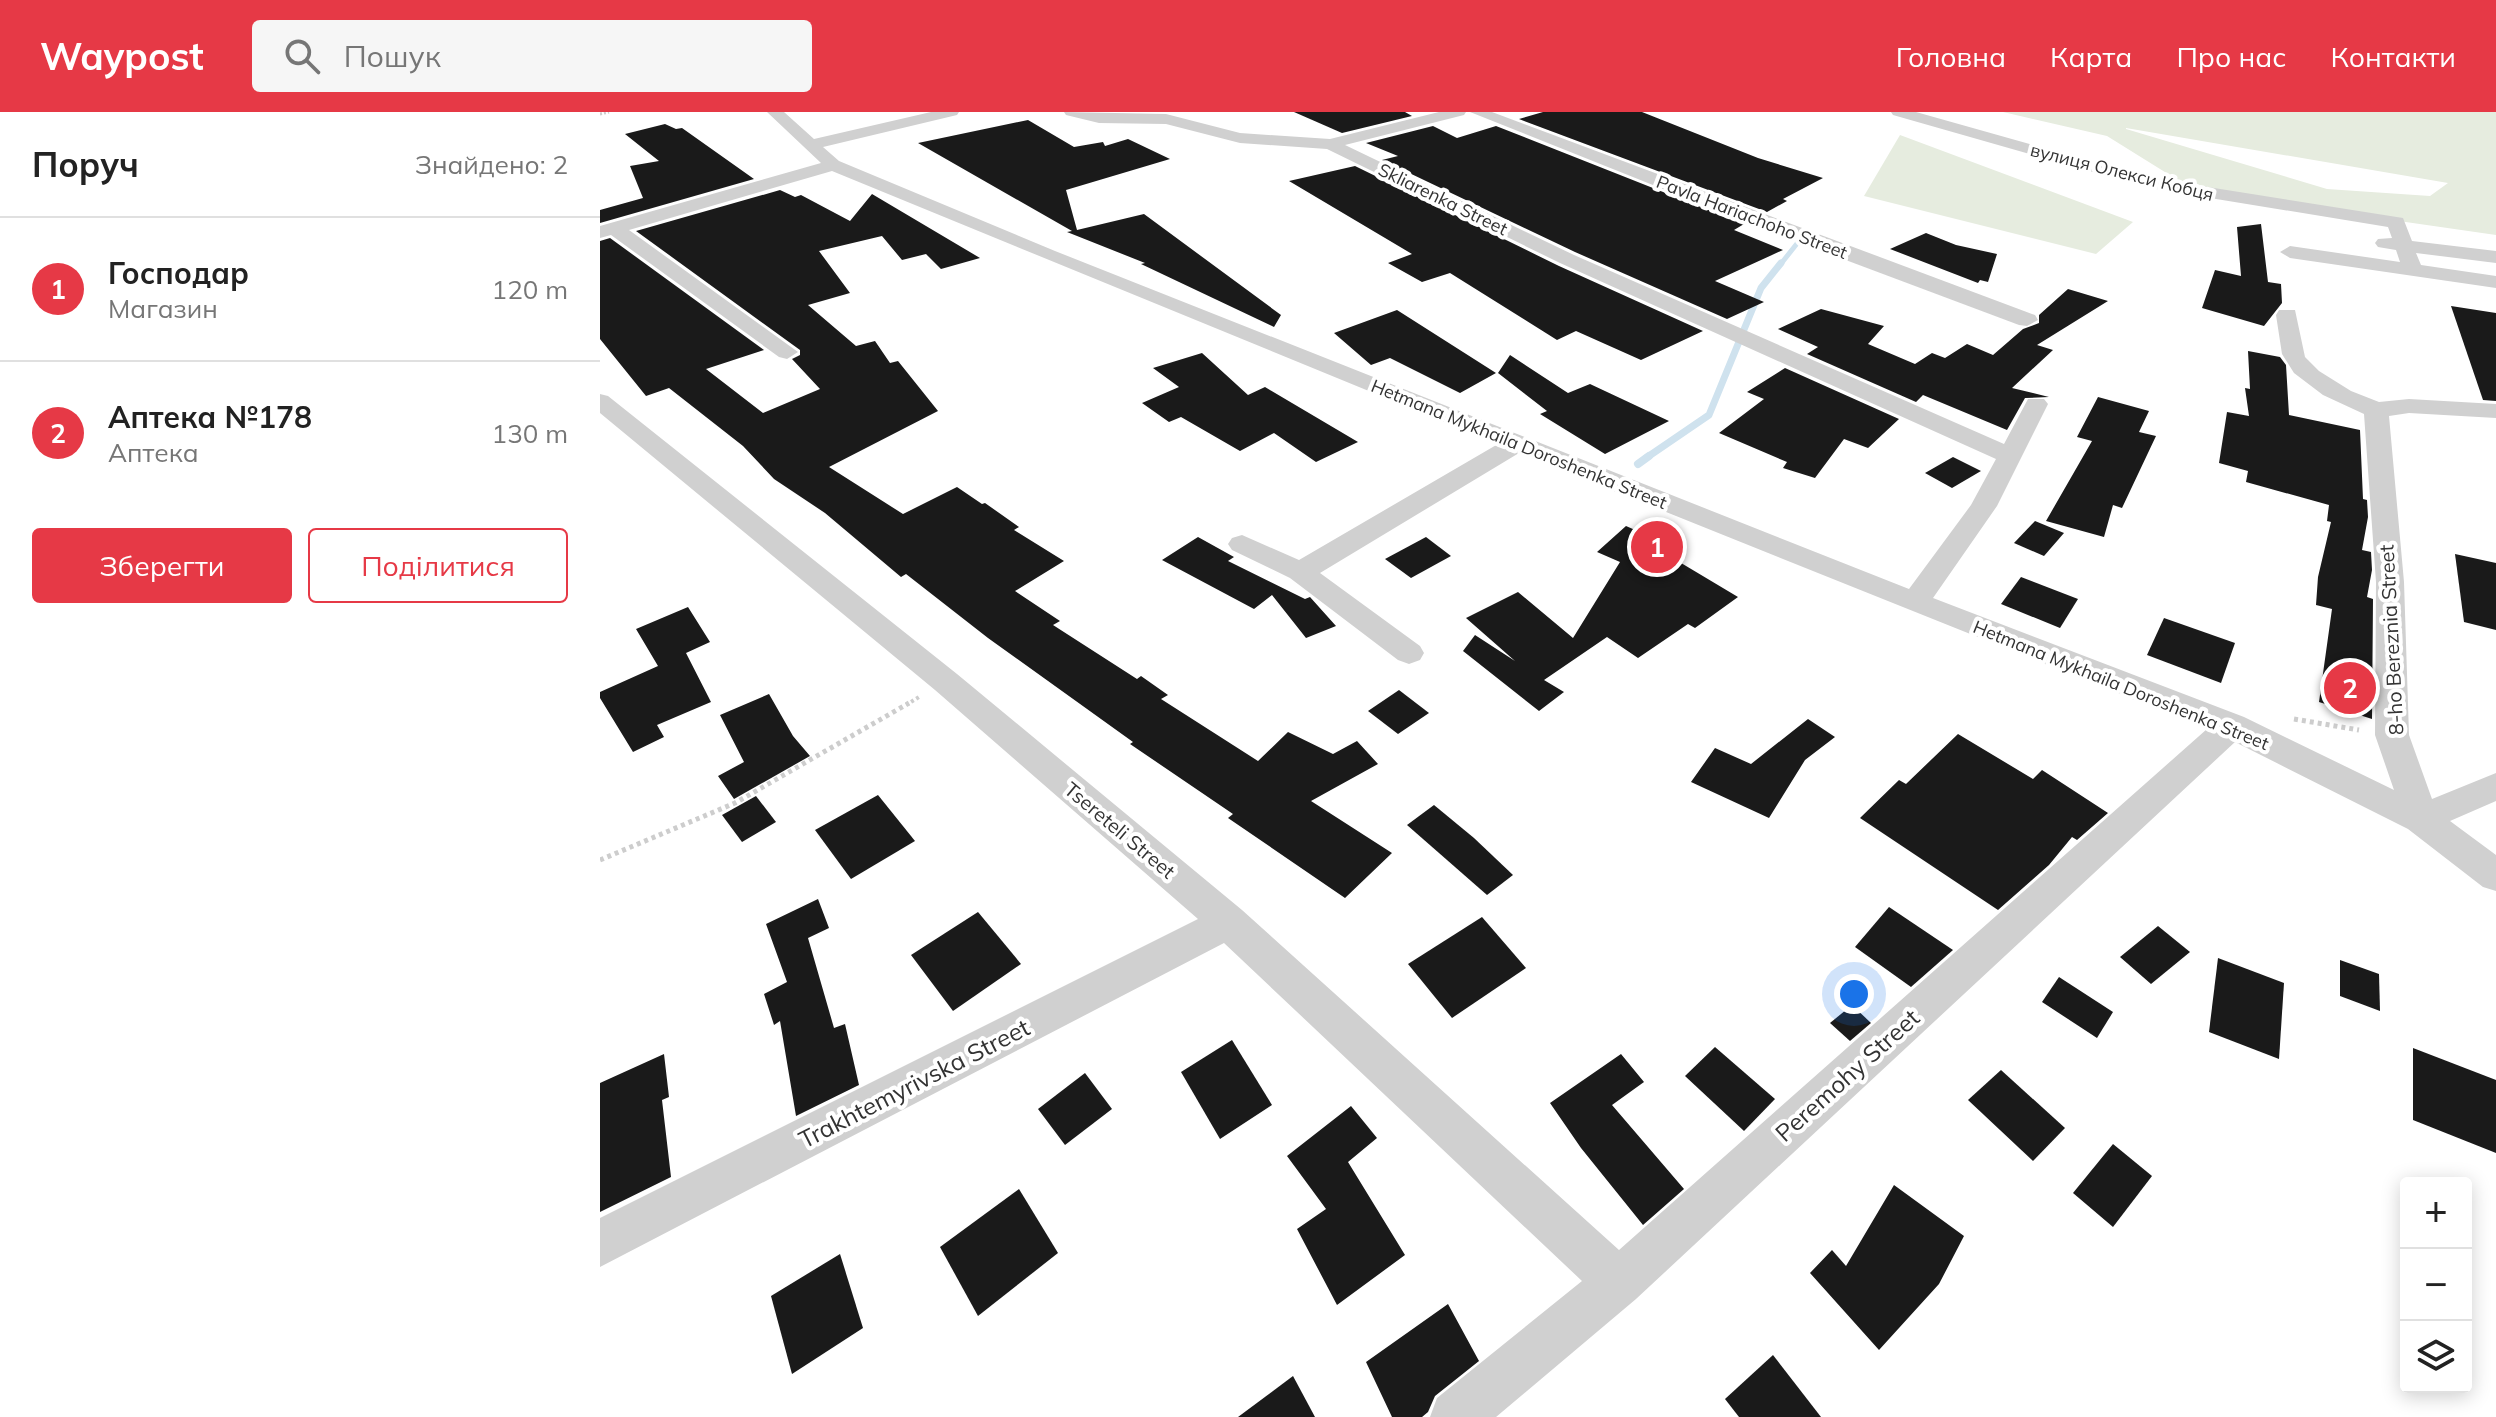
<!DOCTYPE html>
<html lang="uk">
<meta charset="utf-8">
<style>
body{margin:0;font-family:Mulish,sans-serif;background:#f6f6f6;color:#222}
.controls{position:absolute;right:24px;bottom:24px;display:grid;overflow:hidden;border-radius:8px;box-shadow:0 4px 20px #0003}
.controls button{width:72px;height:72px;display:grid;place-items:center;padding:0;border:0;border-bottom:2px solid #e0e0e0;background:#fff;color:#222;font:40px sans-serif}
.you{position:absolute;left:1254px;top:882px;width:28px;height:28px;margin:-20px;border:6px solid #fff;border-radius:50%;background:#1a73e8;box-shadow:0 0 0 12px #1a73e833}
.badge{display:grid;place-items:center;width:52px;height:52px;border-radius:50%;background:#e63946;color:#fff;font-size:26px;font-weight:700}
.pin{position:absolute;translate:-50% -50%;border:4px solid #fff;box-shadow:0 2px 8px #0006}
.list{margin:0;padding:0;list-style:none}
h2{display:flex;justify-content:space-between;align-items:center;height:104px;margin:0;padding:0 32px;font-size:34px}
h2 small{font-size:26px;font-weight:400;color:#767676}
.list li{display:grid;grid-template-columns:52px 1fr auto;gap:24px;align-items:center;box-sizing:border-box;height:144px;padding:0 32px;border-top:2px solid #e0e0e0}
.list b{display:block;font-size:30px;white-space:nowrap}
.list p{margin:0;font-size:26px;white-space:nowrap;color:#767676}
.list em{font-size:26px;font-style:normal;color:#767676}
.actions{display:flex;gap:16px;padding:24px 32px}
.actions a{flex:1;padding:18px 0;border:2px solid #e63946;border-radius:8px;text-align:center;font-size:28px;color:#e63946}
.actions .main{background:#e63946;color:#fff}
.icon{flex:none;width:44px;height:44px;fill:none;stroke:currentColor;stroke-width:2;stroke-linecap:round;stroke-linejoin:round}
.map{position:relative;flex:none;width:1896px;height:1305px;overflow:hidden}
header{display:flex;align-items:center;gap:48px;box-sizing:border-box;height:112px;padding:0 40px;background:#e63946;color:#fff}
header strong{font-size:38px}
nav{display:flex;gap:44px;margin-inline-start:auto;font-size:28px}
.search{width:560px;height:72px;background:#f6f6f6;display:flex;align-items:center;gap:20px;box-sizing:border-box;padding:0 28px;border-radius:8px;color:#767676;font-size:30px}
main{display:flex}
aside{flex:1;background:#fff}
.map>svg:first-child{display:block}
.green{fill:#e6ecdf;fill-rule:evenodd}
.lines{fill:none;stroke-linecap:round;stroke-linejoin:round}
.stream-far2{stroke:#cfe2ee;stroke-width:5}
.stream-far1{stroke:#cfe2ee;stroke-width:7}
.stream{stroke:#cfe2ee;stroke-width:8}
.building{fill:#1a1a1a}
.path-far2{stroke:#cdcdcd;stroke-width:3;stroke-dasharray:2 2;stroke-linecap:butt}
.path-far1{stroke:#cdcdcd;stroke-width:4;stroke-dasharray:3 3;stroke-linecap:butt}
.path{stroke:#cdcdcd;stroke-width:5;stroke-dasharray:4 4;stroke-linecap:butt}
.minor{fill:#d0d0d0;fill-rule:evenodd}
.labels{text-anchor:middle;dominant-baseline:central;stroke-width:8;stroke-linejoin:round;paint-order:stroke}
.far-street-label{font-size:18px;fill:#333;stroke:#fff}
.street-label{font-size:20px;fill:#333;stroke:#fff}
.near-street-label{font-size:24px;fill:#333;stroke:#fff}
</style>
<header>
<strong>Waypost</strong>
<div class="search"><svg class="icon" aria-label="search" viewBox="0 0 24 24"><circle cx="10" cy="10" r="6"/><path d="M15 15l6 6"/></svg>Пошук</div>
<nav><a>Головна</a><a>Карта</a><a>Про нас</a><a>Контакти</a></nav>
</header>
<main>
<aside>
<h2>Поруч<small>Знайдено: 2</small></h2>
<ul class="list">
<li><span class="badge">1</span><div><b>Господар</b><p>Магазин</p></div><em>120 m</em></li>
<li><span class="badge">2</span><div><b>Аптека №178</b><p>Аптека</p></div><em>130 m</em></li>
</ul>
<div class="actions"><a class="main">Зберегти</a><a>Поділитися</a></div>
</aside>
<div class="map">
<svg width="1896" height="1305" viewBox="0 0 1896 1305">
<rect width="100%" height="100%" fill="#fff"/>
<!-- green -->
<g class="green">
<path d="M1403 0H1896V123L1597 80 1507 24ZM1526 17V16L1848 71 1830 84 1727 77Z"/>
<path d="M1300 23 1533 110 1496 142 1264 84Z"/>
</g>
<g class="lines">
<!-- stream-far2 -->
<path class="stream-far2" d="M1180 153 1199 129"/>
<!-- stream-far1 -->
<path class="stream-far1" d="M1046 346 1109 303 1161 176 1181 151"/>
<!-- stream -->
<path class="stream" d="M1038 352 1049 344"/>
</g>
<!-- building -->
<g class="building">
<path d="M694 0H805L812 4 742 21Z"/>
<path d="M943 0H1042L1158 46 1223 66 1183 87 1187 89 1167 100 919 7Z"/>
<path d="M428 8 474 35 503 30 505 34 528 27 570 47 466 78 477 118 544 102 681 203 674 215 541 152 545 151 467 120 472 119 318 31Z"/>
<path d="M65 12 76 17 82 16 154 67 0 111V98L43 86 30 54 59 49 25 22Z"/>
<path d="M833 14 857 26 896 14 1144 112 1134 118 1183 138 1115 169 1164 190 1127 207 975 140 782 48 798 44 766 31Z"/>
<path d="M755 54 959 154 1103 219 1041 248 976 219 957 228 850 161 822 170 788 151 812 142 689 69Z"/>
<path d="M180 78 195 85 201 83 250 109 272 82 380 146 341 157 326 142 302 148 282 124 219 139 250 181 208 193 256 234 275 229 290 251 298 249 338 299 229 355 303 402 357 375 382 392 385 391 419 415 414 418 464 449 415 479 460 509 453 513 537 567 541 564 568 583 561 587 658 649 688 620 733 642 757 629 778 652 711 689 792 741 745 786 628 706 633 702 530 632 533 630 388 526 306 462 301 465 225 401 174 367 143 334 69 276 46 284 0 227V129L10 126 164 238 106 257 163 301 220 277 192 247 200 243V238L36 119Z"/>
<path d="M1661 112 1668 170 1681 172 1682 191 1664 214 1602 196 1615 158 1641 164 1637 115Z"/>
<path d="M1326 121 1356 133 1397 142 1388 170 1380 168 1378 171 1290 137Z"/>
<path d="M1468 177 1508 189 1437 233 1453 238 1412 276 1449 285 1425 286 1407 318 1323 283 1316 290 1207 242 1218 235 1178 217 1221 197 1284 214 1268 232 1315 252 1332 241 1345 246 1367 232 1393 243 1423 217 1439 211V203Z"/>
<path d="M1851 194 1896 201V289L1883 288Z"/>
<path d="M797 198 896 261 860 281 790 246 771 253 734 221Z"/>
<path d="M1648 239 1680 245 1686 253 1689 303 1760 318 1763 387 1767 388 1768 405 1762 438 1771 440 1772 458 1767 485 1773 487 1772 607 1719 590 1732 497 1716 493 1718 465 1731 410 1727 409 1729 393 1646 370 1648 359 1619 351 1627 300 1649 304 1645 276 1650 277Z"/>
<path d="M602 241 648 283 665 275 758 330 716 350 674 321 640 339 581 305 569 310 542 291 579 275 553 256Z"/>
<path d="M910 243 968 281 990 272 1069 309 1005 342 940 302 947 299 898 261Z"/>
<path d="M1185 256 1299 307 1268 336 1244 327 1215 366 1183 356 1187 350 1119 321 1164 287 1147 280Z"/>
<path d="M1498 285 1549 299 1539 320 1556 324 1522 396 1513 393 1504 425 1446 409 1492 329 1477 325Z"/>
<path d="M1353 345 1381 359 1352 376 1325 361Z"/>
<path d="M1435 409 1464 421 1444 444 1414 431Z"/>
<path d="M1026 414 1074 435 1066 442 1138 485 1095 516 1088 512 1038 546 1007 525 944 568 964 580 939 599 863 539 875 523 915 549 866 506 918 480 973 526 1020 450 997 440Z"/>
<path d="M598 425 634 445 628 449 705 487 710 485 736 514 706 526 672 483 654 497 562 448Z"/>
<path d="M826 425 851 444 811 466 785 447Z"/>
<path d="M1855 442 1896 451V518L1864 510Z"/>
<path d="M1421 465 1478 487 1460 516 1401 492Z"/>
<path d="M88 495 110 530 86 541 111 590 57 613 64 625 33 640 0 586V580L58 554 36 517Z"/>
<path d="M1564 506 1635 531 1621 571 1547 543Z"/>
<path d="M799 578 829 601 798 622 768 599Z"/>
<path d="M169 582 193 624 210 644 134 687 118 664 144 650 120 603Z"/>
<path d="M1208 607 1235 625 1205 648 1169 706 1091 670 1115 636 1151 652Z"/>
<path d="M1358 622 1433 667 1442 658 1508 701 1477 728 1472 725 1449 753 1398 798 1260 706 1299 668 1306 672Z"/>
<path d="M278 683 315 729 251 767 215 718Z"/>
<path d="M156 684 176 710 142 730 122 703Z"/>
<path d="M834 693 874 726 913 763 887 783 807 713Z"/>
<path d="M218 787 229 816 208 826 234 916 245 912 259 973 196 1004 180 909 174 913 164 882 187 870 166 812Z"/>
<path d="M1289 795 1353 838 1311 875 1255 835Z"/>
<path d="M378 800 421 852 353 899 311 843Z"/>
<path d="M882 805 926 856 852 906 808 852Z"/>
<path d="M1558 814 1590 840 1551 872 1520 845Z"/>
<path d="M1618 846 1684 871 1679 947 1609 920Z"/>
<path d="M1740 848 1779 862 1780 899 1740 884Z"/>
<path d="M1459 865 1513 900 1497 926 1442 890Z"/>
<path d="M1252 893 1271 911 1250 929 1230 911Z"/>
<path d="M632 928 672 993 620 1027 581 960Z"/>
<path d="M1115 935 1175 987 1144 1019 1085 964Z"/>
<path d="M1813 936 1896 968V1041L1813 1008Z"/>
<path d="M64 942 69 985 62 988 71 1065 0 1100V971Z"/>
<path d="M1021 942 1044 970 1012 993 1084 1077 1043 1113 981 1036 950 991Z"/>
<path d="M1401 958 1465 1016 1433 1049 1368 988Z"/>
<path d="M485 961 512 997 465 1033 438 997Z"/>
<path d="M751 994 777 1026 748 1050 805 1143 737 1193 697 1117 726 1097 687 1044Z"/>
<path d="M1513 1032 1552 1064 1513 1115 1473 1081Z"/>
<path d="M1294 1073 1364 1124 1339 1172 1279 1238 1210 1161 1232 1138 1246 1154Z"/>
<path d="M419 1077 458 1141 378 1204 340 1135Z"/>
<path d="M240 1142 263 1216 192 1262 171 1184Z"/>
<path d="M848 1192 879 1249 835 1284 828 1300 822 1305H792L766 1250Z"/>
<path d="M1173 1243 1221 1305H1139L1125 1287Z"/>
<path d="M693 1264 715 1305H638Z"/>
</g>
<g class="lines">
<!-- path-far2 -->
<path class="path-far2" d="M0 2 9 0"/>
<!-- path-far1 -->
<path class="path-far1" d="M306 593 319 585"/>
<!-- path -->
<g class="path">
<path d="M1694 607 1759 618"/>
<path d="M0 748 135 691 309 591"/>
</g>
<!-- minor -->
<g class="minor">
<path d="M167 0H184L214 27 331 0H359L357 3 223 35 239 49 455 139 1309 477 1371 393 1396 347 960 151 727 37 640 31 566 12 499 11 466 3 464 0 566 2 640 21 730 27 839 0H866L864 3 745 33 974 143 1404 332 1428 287H1444L1448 292 1397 394 1333 486 1644 605 1794 678 1775 623 1776 470 1764 302 1723 283 1694 261 1682 242 1676 203 1679 198H1695L1705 245 1719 259 1751 279 1779 290 1809 287 1896 292V306L1809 301 1789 304 1804 470 1809 623 1832 687 1896 661V689L1850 709 1896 743V779L1883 775 1808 717 1635 630 1036 1187 896 1305H830L837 1286 982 1169 624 831 0 1155V1106L598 807 335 578 0 301V282L8 284 357 562 642 798 1019 1138 1607 617 919 341 720 461 820 534 824 541 820 548 809 552 798 548 690 466 632 438 628 432 632 426 642 423 699 448 898 332 232 59 29 118 198 240 187 247 179 245 11 123 0 126V114L221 51Z"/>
<path d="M870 0H892L1435 203 1438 208 1427 214 1419 213 1163 117Z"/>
<path d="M1291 0H1316L1551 66 1803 106 1812 129 1896 139V151L1816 141 1821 153 1896 164V176L1690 146 1680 140 1690 134 1800 150 1796 138 1778 135 1775 131 1778 127 1792 126 1788 115 1549 76 1293 3Z"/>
</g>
</g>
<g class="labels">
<!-- far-street labels -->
<g class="far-street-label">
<text transform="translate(1522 60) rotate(14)">вулиця Олекси Кобця</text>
<text transform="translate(843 87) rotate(26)">Skliarenka Street</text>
<text transform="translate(1152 105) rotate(21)">Pavla Hariachoho Street</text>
<text transform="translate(919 332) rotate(22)">Hetmana Mykhaila Doroshenka Street</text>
<text transform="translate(1521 573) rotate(22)">Hetmana Mykhaila Doroshenka Street</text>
</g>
<!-- street labels -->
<g class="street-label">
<text transform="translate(1791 528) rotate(-93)">8-ho Bereznia Street</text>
<text transform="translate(520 718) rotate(40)">Tsereteli Street</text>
</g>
<!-- near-street labels -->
<g class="near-street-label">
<text transform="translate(1247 963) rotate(-42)">Peremohy Street</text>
<text transform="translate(314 971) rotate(-27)">Trakhtemyrivska Street</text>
</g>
</g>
</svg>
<div class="controls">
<button>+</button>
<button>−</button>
<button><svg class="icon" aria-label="layers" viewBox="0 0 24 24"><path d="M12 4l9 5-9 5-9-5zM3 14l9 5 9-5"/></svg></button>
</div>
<div class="you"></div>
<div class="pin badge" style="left:1057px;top:435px">1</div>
<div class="pin badge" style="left:1750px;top:576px">2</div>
</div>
</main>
